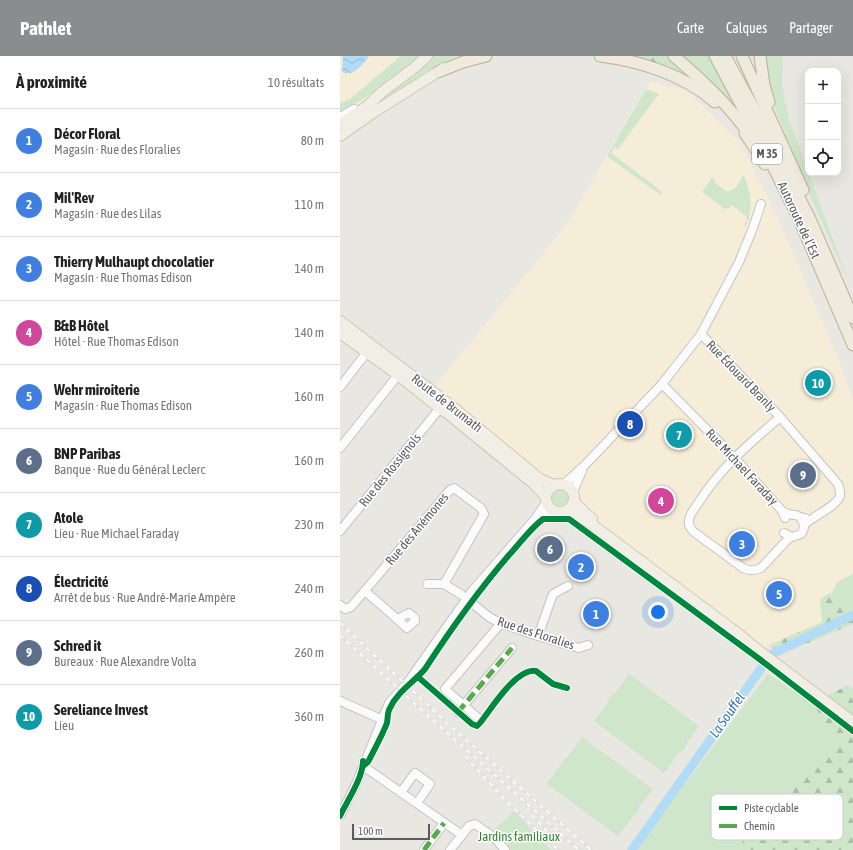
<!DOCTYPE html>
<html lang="fr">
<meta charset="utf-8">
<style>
body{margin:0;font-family:"Asap Condensed",sans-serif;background:#f6f6f6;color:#222}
.controls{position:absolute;right:12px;top:12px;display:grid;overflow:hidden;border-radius:8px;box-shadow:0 4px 16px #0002}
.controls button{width:36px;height:36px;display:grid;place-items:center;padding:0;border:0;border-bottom:1px solid #e0e0e0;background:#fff;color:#222;font:20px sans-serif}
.scale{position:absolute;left:12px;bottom:10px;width:78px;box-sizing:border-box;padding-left:4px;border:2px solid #585c60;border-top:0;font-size:11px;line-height:14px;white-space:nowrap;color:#585c60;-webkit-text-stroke:3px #fff;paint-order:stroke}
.you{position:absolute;left:318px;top:556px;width:14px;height:14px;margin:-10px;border:3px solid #fff;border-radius:50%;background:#1a73e8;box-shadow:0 0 0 6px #1a73e833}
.badge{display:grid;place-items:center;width:26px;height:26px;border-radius:50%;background:#8a8d8e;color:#fff;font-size:13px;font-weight:700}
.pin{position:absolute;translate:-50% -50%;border:2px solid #fff;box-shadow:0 1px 4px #0006}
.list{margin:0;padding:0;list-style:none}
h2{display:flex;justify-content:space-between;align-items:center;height:52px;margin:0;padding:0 16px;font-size:17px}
h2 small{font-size:13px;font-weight:400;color:#767676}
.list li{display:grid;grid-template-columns:26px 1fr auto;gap:12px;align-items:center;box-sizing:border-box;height:64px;padding:0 16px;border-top:1px solid #e0e0e0}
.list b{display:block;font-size:15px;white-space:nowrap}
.list p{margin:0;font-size:13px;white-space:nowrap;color:#767676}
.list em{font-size:13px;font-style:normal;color:#767676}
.icon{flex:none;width:22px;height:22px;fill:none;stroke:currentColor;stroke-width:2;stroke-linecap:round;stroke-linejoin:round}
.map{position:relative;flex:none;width:513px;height:794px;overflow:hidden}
header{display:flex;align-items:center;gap:24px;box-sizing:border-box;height:56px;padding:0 20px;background:#8a8d8e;color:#fff}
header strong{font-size:19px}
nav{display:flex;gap:22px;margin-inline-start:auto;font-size:14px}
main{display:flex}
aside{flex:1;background:#fff}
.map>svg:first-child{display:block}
.commercial{fill:#f5edd8}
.green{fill:#cfe6cb}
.forest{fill:url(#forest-firs)}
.water{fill:url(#water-waves)}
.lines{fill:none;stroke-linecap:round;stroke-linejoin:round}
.river{stroke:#b2dbf6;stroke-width:9}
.minor-casing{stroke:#c4c4c3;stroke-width:10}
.major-casing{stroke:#d1c7ae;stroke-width:12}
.highway-casing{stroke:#bfaf90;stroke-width:13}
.minor{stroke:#fcfbfb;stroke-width:8}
.major{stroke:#f1efe5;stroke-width:10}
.highway{stroke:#eeeade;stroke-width:11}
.rail-casing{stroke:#e0e1e0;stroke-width:3}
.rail{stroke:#fff;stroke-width:1.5;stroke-dasharray:4.5;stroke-linecap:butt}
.quiet{stroke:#58ab4b;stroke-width:5;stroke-dasharray:10 5;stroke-linecap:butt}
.cycleway-casing{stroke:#fff;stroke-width:8}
.cycleway{stroke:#00873e;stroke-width:6}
.labels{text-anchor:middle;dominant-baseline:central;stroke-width:3;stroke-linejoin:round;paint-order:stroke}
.shield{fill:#fff;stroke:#8a8d90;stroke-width:1}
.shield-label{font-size:12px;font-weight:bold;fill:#585c60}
.street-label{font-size:13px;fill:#585c60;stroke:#fff}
.park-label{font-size:13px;fill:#328533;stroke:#fff}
.water-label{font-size:14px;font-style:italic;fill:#3777b3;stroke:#fff}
.key{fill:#fff;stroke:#cdcecf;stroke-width:1}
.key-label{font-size:11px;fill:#585c60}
</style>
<header>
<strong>Pathlet</strong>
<nav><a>Carte</a><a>Calques</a><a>Partager</a></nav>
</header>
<main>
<aside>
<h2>À proximité<small>10 résultats</small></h2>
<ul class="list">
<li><span class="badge" style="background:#3f7fe0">1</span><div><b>Décor Floral</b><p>Magasin · Rue des Floralies</p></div><em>80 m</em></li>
<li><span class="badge" style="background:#3f7fe0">2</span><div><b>Mil'Rev</b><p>Magasin · Rue des Lilas</p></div><em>110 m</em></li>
<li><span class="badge" style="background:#3f7fe0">3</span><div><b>Thierry Mulhaupt chocolatier</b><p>Magasin · Rue Thomas Edison</p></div><em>140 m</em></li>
<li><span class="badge" style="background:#d1479c">4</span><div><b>B&amp;B Hôtel</b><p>Hôtel · Rue Thomas Edison</p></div><em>140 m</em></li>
<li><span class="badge" style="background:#3f7fe0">5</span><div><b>Wehr miroiterie</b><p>Magasin · Rue Thomas Edison</p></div><em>160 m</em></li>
<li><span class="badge" style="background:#5c6f8a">6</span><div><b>BNP Paribas</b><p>Banque · Rue du Général Leclerc</p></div><em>160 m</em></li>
<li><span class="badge" style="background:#0f9aa8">7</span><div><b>Atole</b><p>Lieu · Rue Michael Faraday</p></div><em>230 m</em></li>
<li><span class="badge" style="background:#1a4fb4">8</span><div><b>Électricité</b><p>Arrêt de bus · Rue André-Marie Ampère</p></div><em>240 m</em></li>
<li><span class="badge" style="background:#5c6f8a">9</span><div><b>Schred it</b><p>Bureaux · Rue Alexandre Volta</p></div><em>260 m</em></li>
<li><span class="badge" style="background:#0f9aa8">10</span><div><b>Sereliance Invest</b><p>Lieu</p></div><em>360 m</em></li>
</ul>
</aside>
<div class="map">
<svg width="513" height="794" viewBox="0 0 513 794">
<defs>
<pattern id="forest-firs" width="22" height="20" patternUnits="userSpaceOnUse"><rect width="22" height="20" fill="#cfe6cb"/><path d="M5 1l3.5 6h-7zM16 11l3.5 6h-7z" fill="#abbea8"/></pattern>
<pattern id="water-waves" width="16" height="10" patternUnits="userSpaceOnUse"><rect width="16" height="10" fill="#b2dbf6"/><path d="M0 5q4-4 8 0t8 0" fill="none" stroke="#94b5cb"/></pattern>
</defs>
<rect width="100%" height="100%" fill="#e8e7e2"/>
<!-- commercial -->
<g class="commercial">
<path d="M0 0H61L31 25 56 47 0 88Z"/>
<path d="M310 25 347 35 400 86 439 164 501 309 513 344V522L480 543 483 566 407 599 205 440 161 387 95 330 227 168Z"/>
</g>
<!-- green -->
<g class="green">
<path d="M61 0H79C59 19 25 44 0 56V47L10 43Z"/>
<path d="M93 0H116L85 16 0 75V70L87 5Z"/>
<path d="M339 0H369L399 57Z"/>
<path d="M425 0H443L442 31 449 63 509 227 466 130 432 44Z"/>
<path d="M306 33 319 38 278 93 275 91 271 97 321 135 322 140 267 100Z"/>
<path d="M403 118C411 136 414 151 406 170L404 168 407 165 406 160 392 149 390 152 384 153 380 149 362 136 372 122 376 125 375 127 388 136C391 133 393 134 396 131 400 127 402 122 403 118Z"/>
<circle cx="220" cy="442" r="10"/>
<path d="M513 518V555L512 556 491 540 497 526Z"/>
<path d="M289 618 359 670 346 688 345 692 337 699 324 717 254 665 267 648 268 643 276 636Z"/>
<path d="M428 618 473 647 495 684 434 753 403 784 400 794H295Z"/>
<path d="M242 681 313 733 299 751 298 756 291 763 278 780 207 728 220 710 222 706 229 699Z"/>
<path d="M174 755 211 794H171L166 784 154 774Z"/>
</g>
<!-- forest -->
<g class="forest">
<path d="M279 0H326L363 32Z"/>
<path d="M489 537 491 540 511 556 513 555V568L440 599 429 589 482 566 480 543Z"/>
<path d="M508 629 513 633V794H400L403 784 434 753 495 684 473 647Z"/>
</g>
<!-- water -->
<path class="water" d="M3 0H29C24 8 11 22 2 16Z"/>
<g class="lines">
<!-- river -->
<path class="river" d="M292 794 427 604 434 597 513 559"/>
<defs>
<g id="minor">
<path d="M0 61 14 53"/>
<path d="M361 278 440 361 498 428C499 432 501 436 500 440 496 451 473 460 464 469"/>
<path d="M322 328 394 401 443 456 445 462"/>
<path d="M0 331 27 296"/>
<path d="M440 361C408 389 382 410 359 446 355 452 349 458 349 465 348 470 351 473 354 476L403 512C410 515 414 515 421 512L450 481"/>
<path d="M0 392 58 319"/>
<path d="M223 429 245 409 322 328 361 278 399 206 413 172 421 148"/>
<path d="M233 436 242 415"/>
<path d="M443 456C450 460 451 458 456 459 460 461 461 462 465 462"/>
<path d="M197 462 213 455"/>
<path d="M0 475 100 352"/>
<path d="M444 477 452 481 461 478C465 473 465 468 461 462"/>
<path d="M87 528H104"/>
<path d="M25 535 57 563 69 557 75 562V565L67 572 57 563"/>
<path d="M0 549 5 553 11 551 110 434 114 432 141 452 144 458 104 528 122 539 149 561 160 567 198 580 239 592 248 589"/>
<path d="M198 580 213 538 228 530"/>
<path d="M0 645 43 664"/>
<path d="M118 656 172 592"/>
<path d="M138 662 105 633 156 573 160 567"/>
<path d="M23 710 122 779 110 794"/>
<path d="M61 736 75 717 90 728 77 747"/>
<path d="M0 760 16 728 49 647 68 626 132 535 195 463 206 447"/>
<path d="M122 779 129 770 135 768 155 782 165 794"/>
<path d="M84 794 104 767"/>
</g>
<g id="major">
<path d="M0 68 26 51 42 36 74 12 87 0"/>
<path d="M0 80 34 56 104 12"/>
<path d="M0 265 113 351 200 423 214 429"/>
<path d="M0 277 58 319 102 354 107 357 194 428 205 440"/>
<circle cx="220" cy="442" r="14"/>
<path d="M234 446 252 463"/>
<path d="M226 456 235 458 249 466 400 579 422 597 513 666"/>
</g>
<g id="highway">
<path d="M260 0C301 5 344 19 375 46"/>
<path d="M334 0C364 26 389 49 412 82"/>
<path d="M375 0 422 88 459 163 513 289"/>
<path d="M385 0 414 53 470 163 513 262"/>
<path d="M402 0 463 134"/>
<path d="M420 0 424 29 429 46"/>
<path d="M98 16 123 6 146 0"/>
<path d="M405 77 425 108"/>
</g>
</defs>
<!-- minor casing -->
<use href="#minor" class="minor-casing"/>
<!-- major casing -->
<use href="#major" class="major-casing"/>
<!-- highway casing -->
<use href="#highway" class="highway-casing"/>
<!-- minor -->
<use href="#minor" class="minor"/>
<!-- major -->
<use href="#major" class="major"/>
<!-- highway -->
<use href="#highway" class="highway"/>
<defs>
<g id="rail">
<path d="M0 567 107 667 251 794"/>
<path d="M0 579 77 650 239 794"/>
<path d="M125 700 168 747 218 794"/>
<path d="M192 759 211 780"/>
</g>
</defs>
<!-- rail casing -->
<use href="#rail" class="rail-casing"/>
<!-- rail -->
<use href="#rail" class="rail"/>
<!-- quiet -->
<g class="quiet">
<path d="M118 656 172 592"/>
<path d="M84 794 104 767"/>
</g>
<defs>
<g id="cycleway">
<path d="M78 621 132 668 137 670 140 667C151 653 176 612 196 615L213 628 227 632"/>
<path d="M23 710 28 706C34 694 42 680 47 667 48 662 47 657 50 652 57 636 74 626 85 613 111 573 138 535 169 499 180 487 190 473 203 463H229L418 602 513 675"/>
<path d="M0 760C7 745 23 722 23 705"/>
</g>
</defs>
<!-- cycleway casing -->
<use href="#cycleway" class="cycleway-casing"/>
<!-- cycleway -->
<use href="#cycleway" class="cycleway"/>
</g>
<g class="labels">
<!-- shield labels -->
<rect class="shield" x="412" y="88" width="30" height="20" rx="3"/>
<g class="shield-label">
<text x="427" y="98">M 35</text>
</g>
<!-- street labels -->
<g class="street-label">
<text transform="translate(459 164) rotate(65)">Autoroute de l’Est</text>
<text transform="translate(401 320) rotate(46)">Rue Édouard Branly</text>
<text transform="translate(107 347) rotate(38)">Route de Brumath</text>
<text transform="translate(402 411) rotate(47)">Rue Michael Faraday</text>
<text transform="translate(50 414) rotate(-51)">Rue des Rossignols</text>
<text transform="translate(77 473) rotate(-50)">Rue des Anémones</text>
<text transform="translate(196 577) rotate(18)">Rue des Floralies</text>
</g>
<!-- park labels -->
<g class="park-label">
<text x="179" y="780">Jardins familiaux</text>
</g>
<!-- water labels -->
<g class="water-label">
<text transform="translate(387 659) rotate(-55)">La Souffel</text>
</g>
</g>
<!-- legend -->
<rect x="371" y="738" width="132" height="46" rx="6" class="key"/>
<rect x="379" y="750" width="18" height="4" fill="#00873e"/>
<rect x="379" y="768" width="18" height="4" fill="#58ab4b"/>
<g class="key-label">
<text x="404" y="756">Piste cyclable</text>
<text x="404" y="774">Chemin</text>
</g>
</svg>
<div class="controls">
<button>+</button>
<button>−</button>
<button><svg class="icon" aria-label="locate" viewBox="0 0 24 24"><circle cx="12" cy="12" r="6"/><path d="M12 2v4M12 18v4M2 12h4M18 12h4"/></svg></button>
</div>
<div class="scale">100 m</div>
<div class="you"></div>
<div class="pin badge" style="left:256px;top:558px;background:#3f7fe0">1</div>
<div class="pin badge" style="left:241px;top:511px;background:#3f7fe0">2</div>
<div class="pin badge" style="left:402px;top:488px;background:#3f7fe0">3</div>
<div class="pin badge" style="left:321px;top:445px;background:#d1479c">4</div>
<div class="pin badge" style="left:439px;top:538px;background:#3f7fe0">5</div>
<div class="pin badge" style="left:210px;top:493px;background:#5c6f8a">6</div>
<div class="pin badge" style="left:339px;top:379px;background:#0f9aa8">7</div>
<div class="pin badge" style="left:290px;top:368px;background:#1a4fb4">8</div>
<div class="pin badge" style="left:463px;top:419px;background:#5c6f8a">9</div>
<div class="pin badge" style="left:478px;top:327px;background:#0f9aa8">10</div>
</div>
</main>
